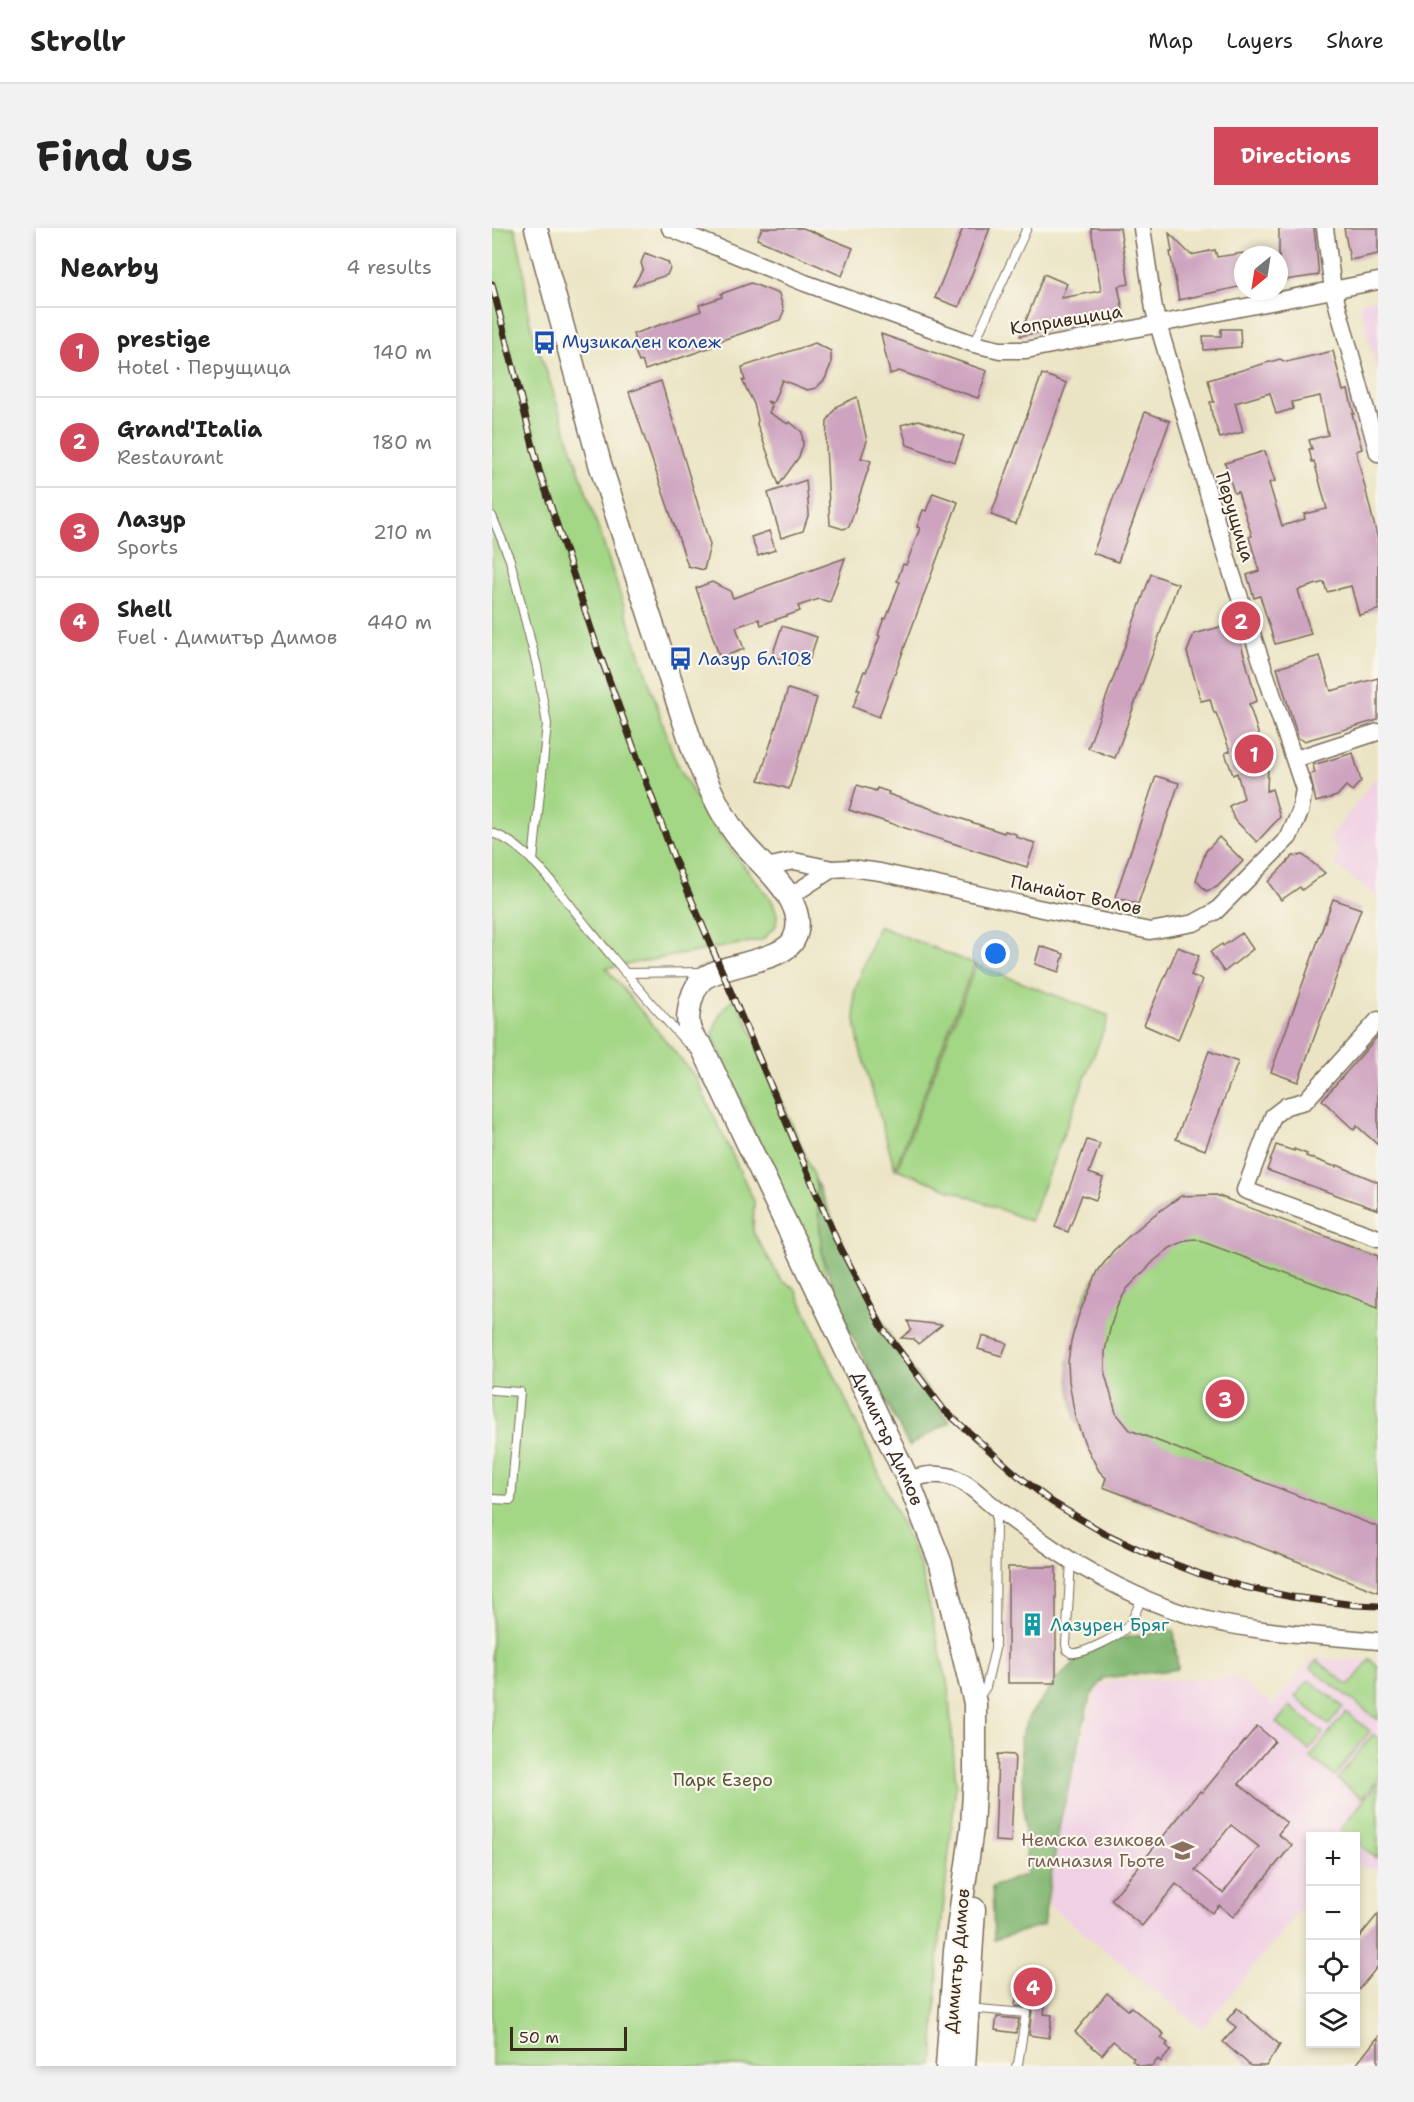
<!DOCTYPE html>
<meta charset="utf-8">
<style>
body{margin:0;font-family:"Shantell Sans",sans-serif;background:#f2f2f2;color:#222}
.controls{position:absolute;right:18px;bottom:18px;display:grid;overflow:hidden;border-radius:0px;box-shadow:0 3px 9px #0003}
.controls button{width:54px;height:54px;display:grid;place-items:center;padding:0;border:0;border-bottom:2px solid #e0e0e0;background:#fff;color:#222;font:30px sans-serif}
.compass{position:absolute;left:742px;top:18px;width:54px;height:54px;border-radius:50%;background:#fff;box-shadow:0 3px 9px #0003;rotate:210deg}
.scale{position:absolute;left:18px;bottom:15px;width:117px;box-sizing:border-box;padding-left:6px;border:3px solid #3b2a1e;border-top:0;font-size:16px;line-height:21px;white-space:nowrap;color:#3b2a1e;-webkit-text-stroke:4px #fbf7ec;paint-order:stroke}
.you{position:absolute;left:504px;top:726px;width:21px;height:21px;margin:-15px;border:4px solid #fff;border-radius:50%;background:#1a73e8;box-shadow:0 0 0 9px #1a73e833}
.badge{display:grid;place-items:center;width:39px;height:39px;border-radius:50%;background:#d1495b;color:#fff;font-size:20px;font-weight:700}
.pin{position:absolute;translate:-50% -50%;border:3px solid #fff;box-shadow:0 2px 6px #0006}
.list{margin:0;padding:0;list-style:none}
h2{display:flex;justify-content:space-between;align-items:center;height:78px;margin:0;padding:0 24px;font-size:26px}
h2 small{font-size:20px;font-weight:400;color:#767676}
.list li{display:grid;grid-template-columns:39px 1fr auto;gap:18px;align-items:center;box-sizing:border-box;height:90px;padding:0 24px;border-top:2px solid #e0e0e0}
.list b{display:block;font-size:22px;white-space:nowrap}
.list p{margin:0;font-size:20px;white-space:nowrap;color:#767676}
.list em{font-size:20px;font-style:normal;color:#767676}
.icon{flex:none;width:33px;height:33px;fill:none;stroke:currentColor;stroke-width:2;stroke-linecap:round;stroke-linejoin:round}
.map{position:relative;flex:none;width:886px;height:1838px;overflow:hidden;border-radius:0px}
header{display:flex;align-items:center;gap:36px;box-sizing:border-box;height:84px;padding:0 30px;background:#fff;border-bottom:2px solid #e0e0e0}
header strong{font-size:28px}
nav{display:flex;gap:33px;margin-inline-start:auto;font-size:21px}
.intro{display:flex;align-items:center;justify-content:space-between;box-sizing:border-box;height:144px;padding:0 36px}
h1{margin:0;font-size:42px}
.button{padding:15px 27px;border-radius:0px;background:#d1495b;color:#fff;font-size:21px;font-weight:700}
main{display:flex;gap:36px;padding:0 36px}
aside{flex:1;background:#fff;border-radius:0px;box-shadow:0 3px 9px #0003}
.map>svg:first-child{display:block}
.built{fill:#f0d0e4}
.green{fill:#a3d685;stroke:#6f8052;stroke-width:1.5}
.forest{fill:#82b772;stroke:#5e7048;stroke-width:1.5}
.building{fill:#cda3bf;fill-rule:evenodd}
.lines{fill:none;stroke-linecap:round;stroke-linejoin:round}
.lane-casing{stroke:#796b58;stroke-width:10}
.street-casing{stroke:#796b58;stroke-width:19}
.secondary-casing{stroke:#796b58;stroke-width:25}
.lane{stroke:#fff;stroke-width:8}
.street{stroke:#fff;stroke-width:16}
.secondary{stroke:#fff;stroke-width:22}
.rail-casing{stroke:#3b2a1e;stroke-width:7}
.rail{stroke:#fbf7ec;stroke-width:4.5;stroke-dasharray:14;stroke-linecap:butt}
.labels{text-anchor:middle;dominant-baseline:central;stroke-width:4.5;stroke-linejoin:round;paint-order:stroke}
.street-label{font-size:18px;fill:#3b2a1e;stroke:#fbf7ec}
.transit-label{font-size:18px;fill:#164399;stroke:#fbf7ec;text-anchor:start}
.culture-label{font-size:18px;fill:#0d838f;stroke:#fbf7ec;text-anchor:start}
.park-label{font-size:18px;fill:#555538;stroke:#fbf7ec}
.education-label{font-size:18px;fill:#785e54;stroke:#fbf7ec;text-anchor:end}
</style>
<header>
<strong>Strollr</strong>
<nav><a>Map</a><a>Layers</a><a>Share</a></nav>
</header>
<div class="intro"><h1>Find us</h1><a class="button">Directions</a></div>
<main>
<aside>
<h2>Nearby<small>4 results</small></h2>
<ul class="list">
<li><span class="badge">1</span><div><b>prestige</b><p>Hotel · Перущица</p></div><em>140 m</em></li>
<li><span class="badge">2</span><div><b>Grand'Italia</b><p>Restaurant</p></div><em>180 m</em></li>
<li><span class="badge">3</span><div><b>Лазур</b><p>Sports</p></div><em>210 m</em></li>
<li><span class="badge">4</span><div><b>Shell</b><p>Fuel · Димитър Димов</p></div><em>440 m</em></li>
</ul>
</aside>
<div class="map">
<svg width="886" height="1838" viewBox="0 0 886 1838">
<rect width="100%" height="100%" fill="#fbf7ec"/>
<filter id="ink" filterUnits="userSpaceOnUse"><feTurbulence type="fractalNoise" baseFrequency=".0167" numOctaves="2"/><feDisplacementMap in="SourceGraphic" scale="12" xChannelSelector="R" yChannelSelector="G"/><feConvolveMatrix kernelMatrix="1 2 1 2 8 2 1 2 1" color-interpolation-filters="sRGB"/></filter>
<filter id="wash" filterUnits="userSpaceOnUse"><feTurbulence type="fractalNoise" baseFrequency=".008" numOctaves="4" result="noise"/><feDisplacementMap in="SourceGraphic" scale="24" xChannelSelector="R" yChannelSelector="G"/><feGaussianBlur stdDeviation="1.35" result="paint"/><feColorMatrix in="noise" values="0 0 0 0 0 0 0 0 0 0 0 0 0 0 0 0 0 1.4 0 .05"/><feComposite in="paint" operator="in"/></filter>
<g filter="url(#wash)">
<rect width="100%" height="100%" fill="#ebe4c4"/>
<!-- built -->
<g class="built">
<path d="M886 71V146L867 74Z"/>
<path d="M886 546V670L842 636 848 623 837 612Z"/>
<path d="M819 1431 886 1432V1640L877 1641 864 1636V1608H818V1670L710 1801 556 1676 569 1590 602 1470 608 1458 619 1453 743 1450 782 1477Z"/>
</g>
<!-- green -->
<g class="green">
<path d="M0 0H23L31 37 37 91 182 529 206 574 235 617 280 673 285 686 284 698 270 712 114 740 204 850 262 973 261 1004 290 1053 303 1060 428 1337 456 1458 464 1557 447 1719 441 1838H0Z"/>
<path d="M386 698 482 736 403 941 368 821 363 792 362 765Z"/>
<path d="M484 737 617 788 538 993 405 941Z"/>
<path d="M244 767 323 950 330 1028 344 1097 221 808C224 788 231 781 244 767Z"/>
<path d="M723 967 886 1028V1364L611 1259 614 1250 607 1243 583 1189 577 1153 576 1134 587 1086 594 1066 606 1043 621 1023 662 987 689 968Z"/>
<path d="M878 1431 886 1438V1492L819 1440 825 1432 857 1458Z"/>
<path d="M817 1452 851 1479 837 1497 803 1469Z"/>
<path d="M798 1478 831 1505 817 1522 784 1495Z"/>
<path d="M854 1484 878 1503 843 1548 818 1529Z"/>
<path d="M881 1506 886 1510V1550L870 1570 845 1551Z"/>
<path d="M886 1554V1627L884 1630 864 1614V1608H857L848 1602Z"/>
</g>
<!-- forest -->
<g class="forest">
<path d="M323 951 356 1026 403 1116 458 1194 417 1218 353 1094 331 1028Z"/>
<path d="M682 1402 686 1441 612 1450 598 1469 569 1590 551 1697 502 1712 500 1659 535 1646 528 1510 537 1488 566 1450 597 1423 625 1411Z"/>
</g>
<g id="blocks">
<!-- building -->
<g class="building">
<path d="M270 0H311L361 20 350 48 265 11Z"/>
<path d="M471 0H498L467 79 443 70Z"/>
<path d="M599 0H628L637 56 626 58 632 87 528 108 552 46 575 56 569 70 609 63Z"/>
<path d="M787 0H822L827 47 787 53Z"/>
<path d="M852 0H886V26L858 32Z"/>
<path d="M677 5 699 27 723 22 725 29 751 25V58L687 72 678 24H680Z"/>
<path d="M153 25 176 34 178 40 175 47 141 58 151 41 149 35Z"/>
<path d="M259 55 287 66 292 83 288 92 219 116 220 119 153 142 150 133 147 134 142 120 145 118 141 106 209 83 207 77 230 69 229 66Z"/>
<path d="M729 101H748L749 119 712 122 711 108H729Z"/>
<path d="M389 106 495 143 486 170 407 143 398 146Z"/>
<path d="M323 115 339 123V136L333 151 324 160 315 162 290 152 281 175 275 173 280 178 277 185 296 196 298 194 310 204 311 217 307 229 287 257 265 196 266 192 262 176 250 152 253 153 250 139Z"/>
<path d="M841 123 851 163 856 162 862 186H860L870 221 864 223 886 312V382L867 387 859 358 835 364 832 354 806 362 819 406 783 416 768 368 762 370 755 347 767 343 757 309 760 308 746 264 742 265 733 235 773 223 783 253 777 255 790 298 813 291 812 286 835 281 822 233 820 234 817 221H820L817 212 836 207 828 168 800 174 801 181 784 186 778 165 743 175 751 204 728 210 720 187 718 174H722L716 152 788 131 794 134Z"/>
<path d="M550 146 575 155 524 296 499 287Z"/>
<path d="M169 153 218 317 212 342 196 338 137 164Z"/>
<path d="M365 169 375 213 369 230 379 233 357 299 351 301 338 297 334 218 335 193 345 178Z"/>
<path d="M653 184 678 193 626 334 601 325Z"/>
<path d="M427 192 472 208 463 234 415 217 409 197Z"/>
<path d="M314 252 317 285 311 303 289 310 276 265Z"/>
<path d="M441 265 466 274 387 489 361 479 368 461H365L372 443 374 444 388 408 386 407 392 390 394 391 408 354 405 353 411 336 414 337 428 300 425 299 431 282 434 283Z"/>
<path d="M277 303 283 322 266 328 259 309Z"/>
<path d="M353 330 338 374 327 371 306 378 308 383 269 397 267 391 244 399 252 421 228 430 204 360 220 354 238 363 241 370Z"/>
<path d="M659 346 686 356 623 530 596 520Z"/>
<path d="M743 395 765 473 757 476 776 537 775 563 780 561 788 589 765 614 742 591 737 578 752 570 745 545 741 547 733 525 738 523 724 485H722L718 471 709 473 695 424 702 406Z"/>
<path d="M290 398 325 409 316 436 310 439 280 428Z"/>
<path d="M828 428 839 463 886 450V492L812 513 806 510 785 440Z"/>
<path d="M296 461 325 470 297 561 267 552Z"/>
<path d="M861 525 869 553 860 563 854 558 845 568 824 574 818 546 823 545 821 537Z"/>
<path d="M664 548 687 555 646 676 623 669Z"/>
<path d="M365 557 384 563 385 560 397 564 396 566 512 605 513 603 524 606V609L543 615 535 639 357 582Z"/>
<path d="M727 609 751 633 725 659 714 663 704 652 714 623Z"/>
<path d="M811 627 833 645 810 662 808 659 789 672 776 654 801 628Z"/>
<path d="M841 671 869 681 806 854 779 844Z"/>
<path d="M750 705 761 721 732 744 718 724 730 716 731 718Z"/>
<path d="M548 718 572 726 567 744 543 736Z"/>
<path d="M686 719 707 728 699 747 710 752 686 812 652 797Z"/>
<path d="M886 808V917L865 898 862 902 830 872Z"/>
<path d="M717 823 746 834 713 922 684 911Z"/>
<path d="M595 912 608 916 597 945 611 950 604 972 590 967 576 1004 563 999Z"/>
<path d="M784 917 802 923V921L815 926 814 928 844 939 845 937 886 954V982L775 942Z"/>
<path d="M724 967 886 1028V1079L703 1011 695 1012 678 1020 662 1033 635 1061 625 1078 619 1097 613 1123V1146L624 1185 638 1202 886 1299V1364L611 1259 614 1250 607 1243 593 1216 583 1189 577 1153 576 1134 579 1113 587 1086 606 1043 621 1023 637 1008 662 987 689 968Z"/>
<path d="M416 1093 450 1097 426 1116 422 1111 409 1110 419 1102Z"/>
<path d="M490 1108 515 1115 510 1128 486 1121Z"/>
<rect x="516" y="1339" width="48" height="116"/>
<path d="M765 1498 783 1513 747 1556 795 1595 786 1606 800 1617 741 1689 727 1677 720 1685 684 1656 650 1698 619 1672 708 1563 710 1565ZM739 1597 767 1619 731 1665 703 1642Z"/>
<path d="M506 1526 523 1527 519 1614 503 1613Z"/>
<path d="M886 1686V1738L864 1765V1713Z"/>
<path d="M527 1748 557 1752 552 1786 560 1787 557 1810 537 1807 540 1782 535 1779 523 1778Z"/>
<path d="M615 1765 636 1782 639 1779 672 1806 669 1810 676 1815 674 1817 679 1822 669 1834 666 1831 660 1838H647L640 1832 642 1830 621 1813 610 1827 583 1804Z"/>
<path d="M745 1780 788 1817 774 1838H759L731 1814 744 1799 735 1792Z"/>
<path d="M505 1789 527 1791 524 1805 503 1802Z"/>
<path d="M886 1809V1838H863Z"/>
</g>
</g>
</g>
<g filter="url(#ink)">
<use href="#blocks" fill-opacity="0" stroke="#796b58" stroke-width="1.5"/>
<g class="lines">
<defs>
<g id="lane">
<path d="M482 116 535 0"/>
<path d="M0 288 18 332 45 438 55 496 41 633"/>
<path d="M0 605C38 617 72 671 97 701 129 739 160 778 194 814"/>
<path d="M133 745 214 744"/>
<path d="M0 1162 28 1164 19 1272 0 1271"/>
<path d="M579 1333 574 1416 575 1422 579 1425C590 1427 627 1408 635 1399 642 1391 646 1379 650 1369"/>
<path d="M486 1471 494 1459 503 1421 504 1280"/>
<path d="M476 1780 534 1785 526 1836 524 1838"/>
</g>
<g id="street">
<path d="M178 0 313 55 482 116 508 122H534L886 53"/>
<path d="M833 0 841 62 886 225"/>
<path d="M803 531 886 504"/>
<path d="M274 639 302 633 340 641 359 640 388 644 546 680 658 703 702 695 724 683 797 609 808 584 812 561 739 343 666 96 662 81 650 0"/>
<path d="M297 669 340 641"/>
<path d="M886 792 813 873 794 878 781 888 753 962 886 1010"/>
<path d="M416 1252C429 1247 442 1245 456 1248 475 1252 490 1270 505 1281 530 1298 554 1317 580 1333 617 1355 659 1376 700 1388 760 1405 824 1407 886 1413"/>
</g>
<g id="secondary">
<path id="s1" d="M44 0 108 236 202 524C215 555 228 586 249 613 268 637 320 675 302 711 292 733 232 736 212 750 203 757 198 772 197 783 194 797 199 810 210 819L416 1252 449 1336 483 1475V1546L480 1600 463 1723 455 1838"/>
<path d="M472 1838 482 1681"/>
</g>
</defs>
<!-- lane casing -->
<use href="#lane" class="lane-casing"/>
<!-- street casing -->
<use href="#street" class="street-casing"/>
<!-- secondary casing -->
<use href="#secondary" class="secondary-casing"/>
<!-- lane -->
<use href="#lane" class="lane"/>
<!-- street -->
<use href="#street" class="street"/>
<!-- secondary -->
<use href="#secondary" class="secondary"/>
<defs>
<path id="rail" d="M0 56 47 242 105 419 183 633 344 1011 391 1101 452 1182 524 1246 560 1274 612 1305 661 1328 708 1346 752 1359 800 1369 864 1377 886 1378"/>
</defs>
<!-- rail casing -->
<use href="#rail" class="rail-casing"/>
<!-- rail -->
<use href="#rail" class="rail"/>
</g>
</g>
<!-- icons -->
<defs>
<symbol id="bus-bare" viewBox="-9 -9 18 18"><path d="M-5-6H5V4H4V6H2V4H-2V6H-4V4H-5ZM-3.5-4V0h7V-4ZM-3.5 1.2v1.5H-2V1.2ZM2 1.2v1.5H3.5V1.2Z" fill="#1a4fb4" stroke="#fbf7ec" stroke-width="2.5" paint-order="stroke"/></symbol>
<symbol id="building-bare" viewBox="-9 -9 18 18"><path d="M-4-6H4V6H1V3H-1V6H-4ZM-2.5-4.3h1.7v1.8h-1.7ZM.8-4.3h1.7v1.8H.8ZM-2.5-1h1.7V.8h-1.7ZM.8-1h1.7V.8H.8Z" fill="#0f9aa8" stroke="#fbf7ec" stroke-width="2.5" paint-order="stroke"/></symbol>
<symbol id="school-bare" viewBox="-9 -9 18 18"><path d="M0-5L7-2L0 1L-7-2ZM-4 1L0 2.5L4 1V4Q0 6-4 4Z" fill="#8d6e63" stroke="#fbf7ec" stroke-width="2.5" paint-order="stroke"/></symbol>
</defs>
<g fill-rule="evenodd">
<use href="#bus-bare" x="36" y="98" width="33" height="33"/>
<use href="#bus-bare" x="172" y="414" width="33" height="33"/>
<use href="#building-bare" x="524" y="1380" width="33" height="33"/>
<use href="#school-bare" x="674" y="1606" width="33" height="33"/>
</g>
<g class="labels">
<!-- street labels -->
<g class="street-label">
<text transform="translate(574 92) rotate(-9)">Копривщица</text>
<text transform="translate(743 289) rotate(73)">Перущица</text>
<text transform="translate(584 667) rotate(12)">Панайот Волов</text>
<text stroke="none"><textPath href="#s1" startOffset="1377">Димитър Димов</textPath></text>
<text transform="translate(465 1733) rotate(-85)">Димитър Димов</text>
</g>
<!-- transit labels -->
<g class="transit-label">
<text x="70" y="114">Музикален колеж</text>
<text x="206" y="431">Лазур бл.108</text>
</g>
<!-- culture labels -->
<g class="culture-label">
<text x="558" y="1397">Лазурен Бряг</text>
</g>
<!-- park labels -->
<g class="park-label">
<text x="231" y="1552">Парк Езеро</text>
</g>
<!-- education labels -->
<g class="education-label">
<text x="673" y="1612">Немска езикова<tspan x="673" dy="21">гимназия Гьоте</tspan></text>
</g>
</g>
</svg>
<div class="controls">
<button>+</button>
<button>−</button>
<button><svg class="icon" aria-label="locate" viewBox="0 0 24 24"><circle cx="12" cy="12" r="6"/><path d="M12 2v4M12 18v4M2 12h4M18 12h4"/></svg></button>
<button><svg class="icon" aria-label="layers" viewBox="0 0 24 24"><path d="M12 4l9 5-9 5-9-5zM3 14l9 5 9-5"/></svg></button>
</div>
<svg class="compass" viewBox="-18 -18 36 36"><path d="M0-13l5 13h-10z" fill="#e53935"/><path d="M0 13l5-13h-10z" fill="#767676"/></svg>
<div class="scale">50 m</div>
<div class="you"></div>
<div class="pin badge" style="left:762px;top:526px">1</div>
<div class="pin badge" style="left:749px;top:393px">2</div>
<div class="pin badge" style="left:733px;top:1171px">3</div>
<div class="pin badge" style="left:541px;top:1759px">4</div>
</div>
</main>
